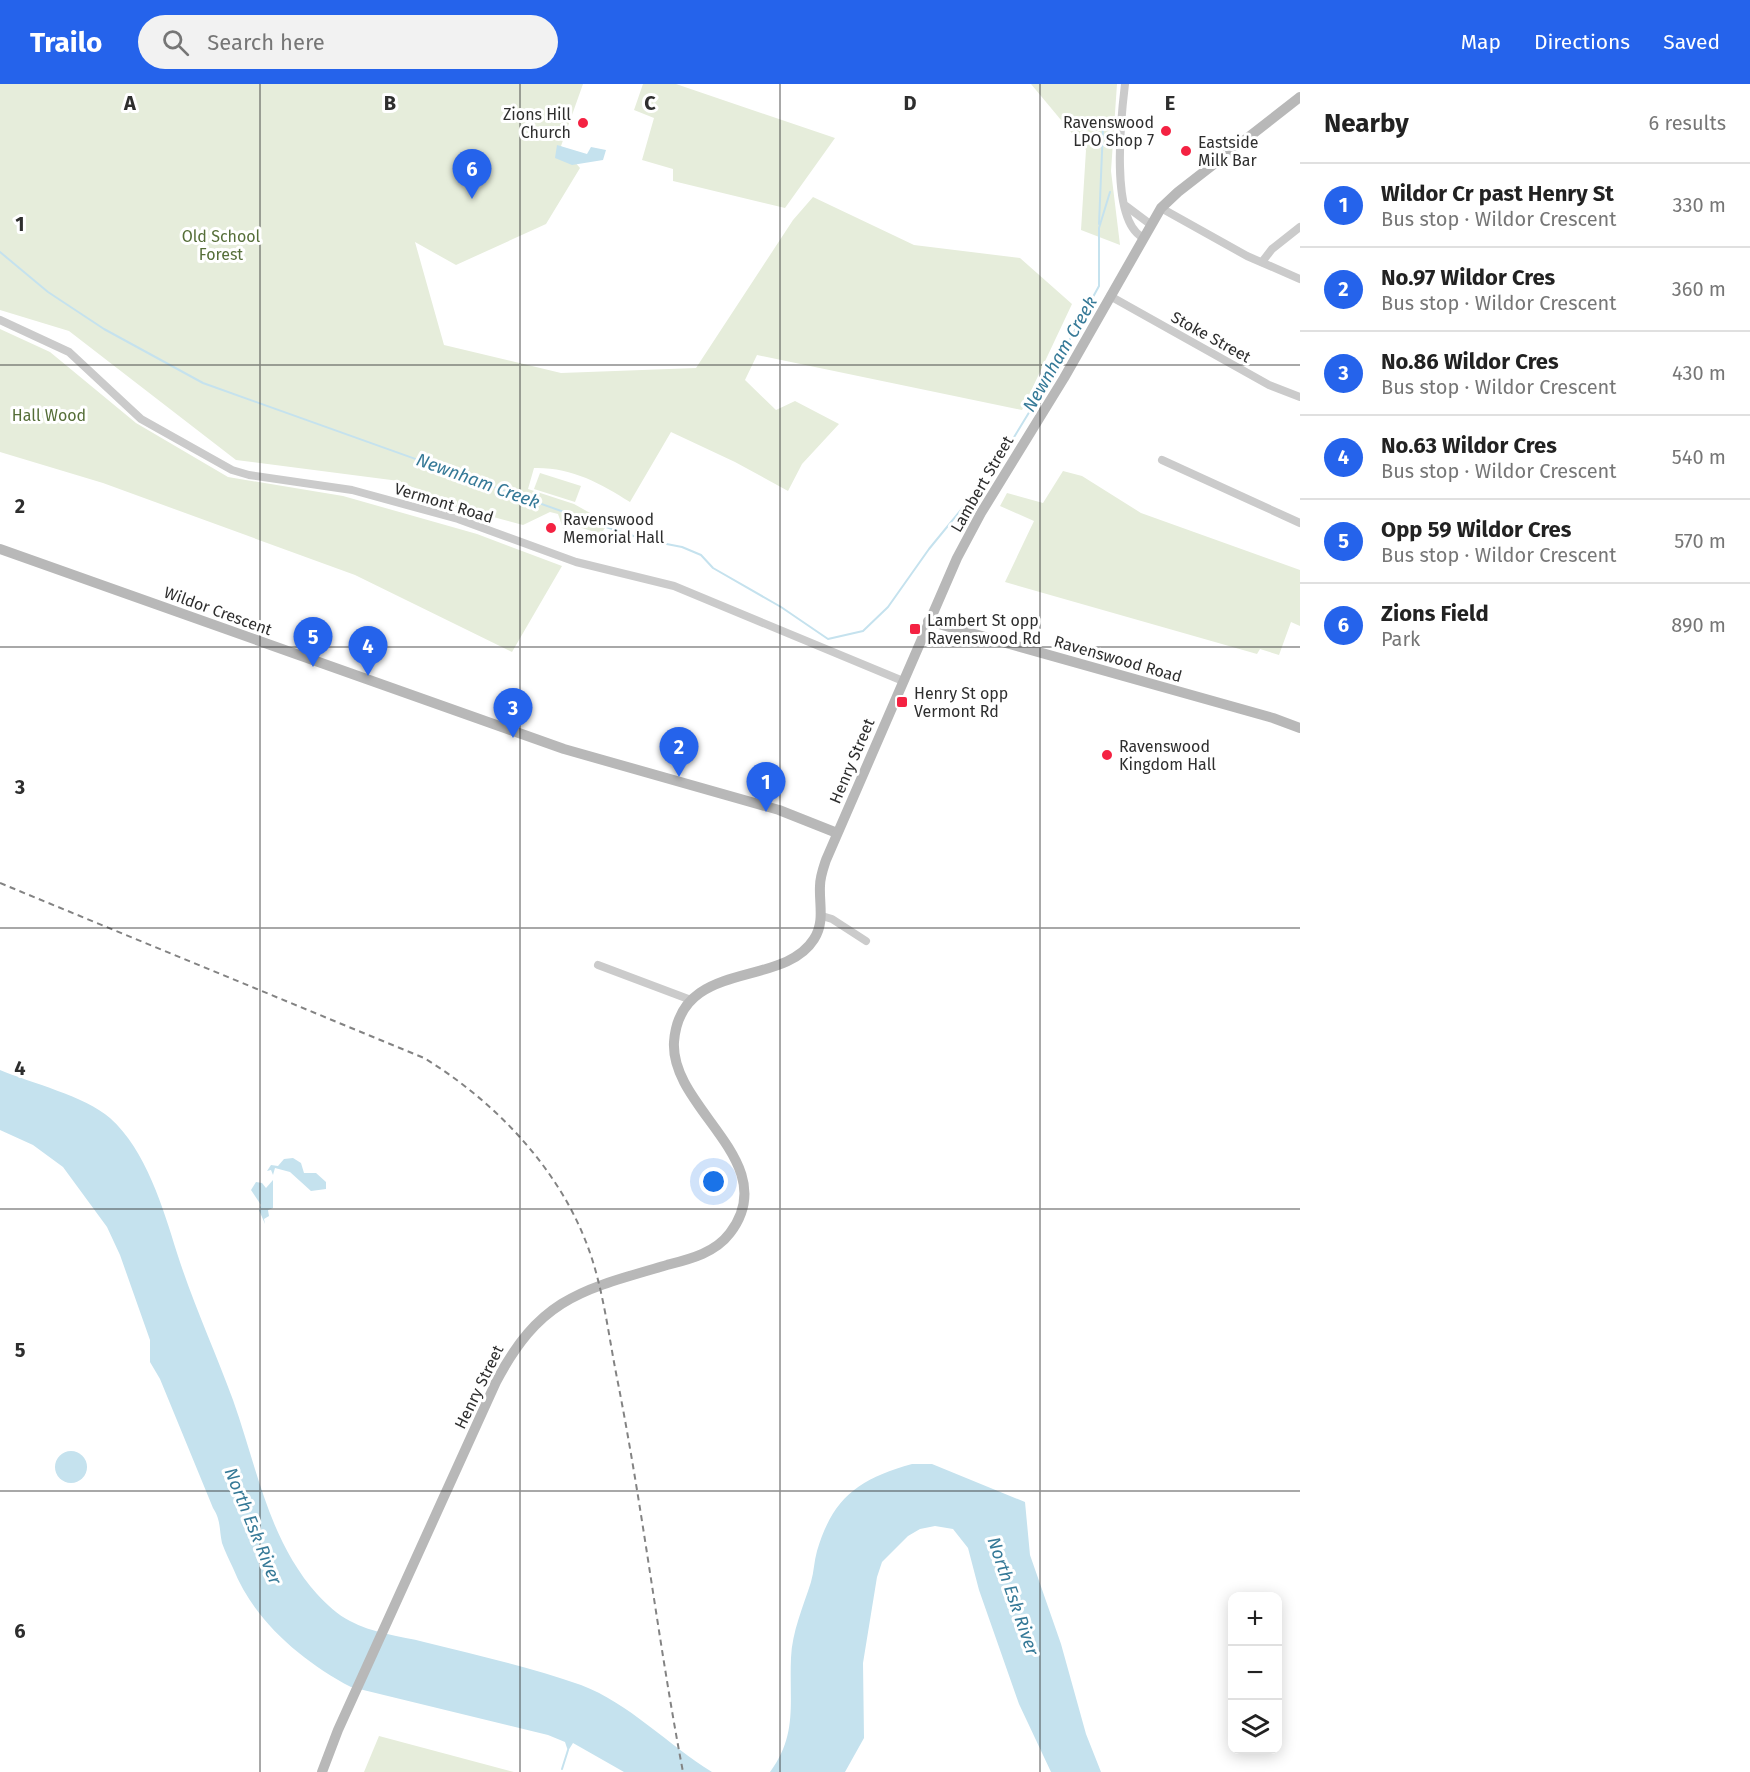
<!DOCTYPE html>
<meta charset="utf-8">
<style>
body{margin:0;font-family:"Fira Sans",sans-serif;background:#f2f2f2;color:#222}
.controls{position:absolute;right:18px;bottom:18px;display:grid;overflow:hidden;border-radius:12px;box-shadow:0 3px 15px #0003}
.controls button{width:54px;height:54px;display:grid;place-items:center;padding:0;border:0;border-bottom:2px solid #e0e0e0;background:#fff;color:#222;font:30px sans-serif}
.you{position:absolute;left:714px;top:1098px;width:21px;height:21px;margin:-15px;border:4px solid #fff;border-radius:50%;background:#1a73e8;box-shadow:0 0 0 9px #1a73e833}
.badge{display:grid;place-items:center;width:39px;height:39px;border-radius:50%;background:#2563eb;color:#fff;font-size:20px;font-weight:700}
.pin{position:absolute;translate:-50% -50px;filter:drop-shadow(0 2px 3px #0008)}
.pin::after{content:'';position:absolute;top:32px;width:21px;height:18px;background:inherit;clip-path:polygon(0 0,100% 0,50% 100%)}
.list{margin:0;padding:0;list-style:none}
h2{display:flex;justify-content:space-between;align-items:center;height:78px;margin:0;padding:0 24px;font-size:26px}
h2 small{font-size:20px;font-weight:400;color:#767676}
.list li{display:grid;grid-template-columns:39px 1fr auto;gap:18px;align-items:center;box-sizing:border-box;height:84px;padding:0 24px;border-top:2px solid #e0e0e0}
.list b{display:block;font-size:22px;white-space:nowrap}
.list p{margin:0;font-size:20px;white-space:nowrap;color:#767676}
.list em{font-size:20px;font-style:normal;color:#767676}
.icon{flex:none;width:33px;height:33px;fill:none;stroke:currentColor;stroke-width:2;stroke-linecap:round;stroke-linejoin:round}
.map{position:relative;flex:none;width:1300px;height:1688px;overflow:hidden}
header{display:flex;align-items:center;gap:36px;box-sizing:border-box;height:84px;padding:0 30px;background:#2563eb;color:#fff}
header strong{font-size:28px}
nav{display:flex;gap:33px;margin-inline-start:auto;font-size:21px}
.search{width:420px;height:54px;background:#f2f2f2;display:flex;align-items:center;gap:15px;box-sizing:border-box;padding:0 21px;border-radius:33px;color:#767676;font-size:22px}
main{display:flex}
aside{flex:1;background:#fff}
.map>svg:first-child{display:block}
.green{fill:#e6eddb}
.water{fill:#c5e2ee}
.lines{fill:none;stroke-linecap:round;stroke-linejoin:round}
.stream{stroke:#c5e2ee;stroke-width:2}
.street{stroke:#cbcbcb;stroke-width:8}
.secondary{stroke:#b8b8b8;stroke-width:10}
.rail{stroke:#838383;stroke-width:2;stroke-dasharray:6 4.5;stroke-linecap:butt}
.grid{fill:none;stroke:#2e2e2e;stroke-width:1.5;stroke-opacity:0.55}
.poi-dot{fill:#f42242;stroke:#fff;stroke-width:2}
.labels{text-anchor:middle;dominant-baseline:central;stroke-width:6;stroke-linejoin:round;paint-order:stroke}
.poi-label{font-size:16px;fill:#2e2e2e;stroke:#fff;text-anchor:start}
.park-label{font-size:16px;fill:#556e38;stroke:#fff}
.street-label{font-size:16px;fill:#2e2e2e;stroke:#fff}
.water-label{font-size:18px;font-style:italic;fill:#357997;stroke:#fff}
.grid-label{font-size:20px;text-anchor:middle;font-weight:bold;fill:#2e2e2e;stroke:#fff;stroke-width:6;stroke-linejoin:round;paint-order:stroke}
</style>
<header>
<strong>Trailo</strong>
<div class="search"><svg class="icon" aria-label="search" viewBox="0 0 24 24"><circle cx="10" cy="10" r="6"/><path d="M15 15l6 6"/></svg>Search here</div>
<nav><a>Map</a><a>Directions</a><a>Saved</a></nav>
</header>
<main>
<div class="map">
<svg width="1300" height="1688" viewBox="0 0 1300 1688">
<rect width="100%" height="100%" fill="#fff"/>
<!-- green -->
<g class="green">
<path d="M0 0H583L561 62 580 84 546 140 456 181 415 158 444 261 561 289 696 284 793 136 813 113 914 161 1020 174 1072 220 1022 326 757 271 745 296 776 326 795 317 839 340 802 380 788 407 735 378 671 348 630 418C600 399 571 383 534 384L528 405 574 420 608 439 601 450 569 440 564 447 558 430 550 428 523 441 456 423 399 397 236 376 69 247 0 226Z"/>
<path d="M643 0H676L835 54 785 124 673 97V85L642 76 654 34 634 26Z"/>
<path d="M1031 0H1117L1111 87 1120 161 1081 146 1086 66Z"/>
<path d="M0 245 50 268 136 339 228 393 343 412 477 450 562 482 512 568 355 491 103 399 0 368Z"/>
<path d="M1063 387 1082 392 1141 429 1300 486V542L1291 538 1279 571 1260 565 1257 570 1005 498 1034 437 1000 422 1007 409 1043 419Z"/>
<path d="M540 389 581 402 575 418 534 405Z"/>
<path d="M379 1652 514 1688H364Z"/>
</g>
<!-- water -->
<g class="water">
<path d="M557 61 587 70 591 63 606 66 603 76 572 81 555 74Z"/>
<path d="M0 986C31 999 85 1012 110 1034 146 1066 163 1124 177 1169 193 1219 215 1267 233 1316 257 1383 268 1455 317 1510 326 1520 338 1531 350 1537 371 1549 401 1552 424 1558 476 1571 530 1583 581 1601 629 1619 668 1661 712 1688H624L573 1659 568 1667 565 1658 548 1651 351 1603C302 1577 254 1537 233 1484 229 1476 225 1467 222 1459 219 1445 221 1436 213 1424L160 1295 150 1278V1256L120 1171 107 1143 63 1083 33 1061 0 1046Z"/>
<path d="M293 1074 301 1079 304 1089H316L326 1098V1105L311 1107 290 1088 275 1084 273 1091 271 1086 267 1087 271 1081 278 1082 284 1075Z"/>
<path d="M273 1096V1124L268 1126 269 1132 264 1135 265 1140 259 1126 261 1121 251 1106 256 1098 262 1099 266 1104Z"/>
<circle cx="71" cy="1383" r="16"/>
<path d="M912 1380H932L1025 1418 1030 1471 1061 1560 1086 1650 1101 1688H1051L1019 1620 979 1506 968 1464 953 1445 935 1442 920 1445 908 1452 882 1478 877 1493 863 1579 864 1654 845 1688H770C798 1650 789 1618 791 1574 792 1548 803 1523 811 1498 814 1488 814 1477 817 1467 833 1413 859 1395 912 1380Z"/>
</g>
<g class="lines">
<!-- stream -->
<g class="stream">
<path d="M1097 37 1103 44 1099 140"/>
<path d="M0 168 48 208 104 245 203 299 606 443 646 456 682 463 701 471 713 484 781 523 828 555 863 547 888 523 929 465 978 405"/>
<path d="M991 391 1036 317 1099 202V144L1110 108"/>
<path d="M562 1685 568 1666"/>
</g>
<!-- street -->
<g class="street">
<path d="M1125 0C1121 33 1110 135 1142 153"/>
<path d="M1126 122 1150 140"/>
<path d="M1161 124 1247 172 1300 195"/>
<path d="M1262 178 1272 165 1300 143"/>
<path d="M1110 212 1269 301 1300 313"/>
<path d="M0 236 69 268 141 335 232 386 249 391 352 406 458 435 576 478 674 502 903 597"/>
<path d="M1162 376 1300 439"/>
<path d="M822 832 832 835 866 857"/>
<path d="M598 881 691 916"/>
</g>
<!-- secondary -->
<g class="secondary">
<path d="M0 465 564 665 779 726 837 749"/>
<path d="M928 537 1273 634 1300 644"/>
<path d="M322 1688 338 1646 496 1298C540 1214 581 1206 667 1181 690 1175 715 1169 730 1149 784 1078 670 1025 674 958 680 874 783 905 814 855 825 838 819 820 820 802 820 793 823 785 826 776L957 474 981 429 1064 294 1161 124 1178 108 1300 13"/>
</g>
<!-- rail -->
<path class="rail" d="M0 799 424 974C493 1016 556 1081 586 1158 603 1201 608 1249 617 1294 643 1425 658 1557 683 1688"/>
</g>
<!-- grid -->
<path class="grid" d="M260 0V1688M520 0V1688M780 0V1688M1040 0V1688M0 281H1300M0 563H1300M0 844H1300M0 1125H1300M0 1407H1300"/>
<!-- markers -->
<g class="poi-dot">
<circle cx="583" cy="39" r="6"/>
<circle cx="1166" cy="47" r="6"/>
<circle cx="1186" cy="67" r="6"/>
<circle cx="551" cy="444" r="6"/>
<rect x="909" y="539" width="12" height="12" rx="3"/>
<rect x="896" y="612" width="12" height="12" rx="3"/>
<circle cx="1107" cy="671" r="6"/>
</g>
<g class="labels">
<!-- poi labels -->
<g class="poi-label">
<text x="571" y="30" text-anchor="end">Zions Hill<tspan x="571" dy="18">Church</tspan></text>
<text x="1154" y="38" text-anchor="end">Ravenswood<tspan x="1154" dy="18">LPO Shop 7</tspan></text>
<text x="1198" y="58">Eastside<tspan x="1198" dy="18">Milk Bar</tspan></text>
<text x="563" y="435">Ravenswood<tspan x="563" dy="18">Memorial Hall</tspan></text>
<text x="927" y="536">Lambert St opp<tspan x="927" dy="18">Ravenswood Rd</tspan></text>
<text x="914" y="609">Henry St opp<tspan x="914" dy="18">Vermont Rd</tspan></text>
<text x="1119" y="662">Ravenswood<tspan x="1119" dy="18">Kingdom Hall</tspan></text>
</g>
<!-- park labels -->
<g class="park-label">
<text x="221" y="152">Old School<tspan x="221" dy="18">Forest</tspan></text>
<text x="49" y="331">Hall Wood</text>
</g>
<!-- street labels -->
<g class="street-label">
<text transform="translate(1211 253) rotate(29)">Stoke Street</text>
<text transform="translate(982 400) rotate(-60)">Lambert Street</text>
<text transform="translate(444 419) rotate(17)">Vermont Road</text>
<text transform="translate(218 527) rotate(20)">Wildor Crescent</text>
<text transform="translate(1118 575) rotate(16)">Ravenswood Road</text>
<text transform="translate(852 677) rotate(-67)">Henry Street</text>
<text transform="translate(479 1303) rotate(-64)">Henry Street</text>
</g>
<!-- water labels -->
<g class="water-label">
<text transform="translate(1060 270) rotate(-60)">Newnham Creek</text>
<text transform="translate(478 397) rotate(20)">Newnham Creek</text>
<text transform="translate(253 1442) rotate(68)">North Esk River</text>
<text transform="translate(1013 1512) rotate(71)">North Esk River</text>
</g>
</g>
<g class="grid-label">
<text x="130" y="26">A</text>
<text x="390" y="26">B</text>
<text x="650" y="26">C</text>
<text x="910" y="26">D</text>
<text x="1170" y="26">E</text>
<text x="20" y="147">1</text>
<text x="20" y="429">2</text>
<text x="20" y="710">3</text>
<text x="20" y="991">4</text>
<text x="20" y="1273">5</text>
<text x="20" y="1554">6</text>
</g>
</svg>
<div class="controls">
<button>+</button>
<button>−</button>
<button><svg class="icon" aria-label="layers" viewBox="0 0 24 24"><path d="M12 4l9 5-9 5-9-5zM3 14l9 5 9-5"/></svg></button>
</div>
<div class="you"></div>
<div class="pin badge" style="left:766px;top:728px">1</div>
<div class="pin badge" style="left:679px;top:693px">2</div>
<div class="pin badge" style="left:513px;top:654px">3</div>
<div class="pin badge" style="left:368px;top:592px">4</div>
<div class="pin badge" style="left:313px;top:583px">5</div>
<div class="pin badge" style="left:472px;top:115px">6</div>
</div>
<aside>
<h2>Nearby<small>6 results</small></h2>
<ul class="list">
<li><span class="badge">1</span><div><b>Wildor Cr past Henry St</b><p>Bus stop · Wildor Crescent</p></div><em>330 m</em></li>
<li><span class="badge">2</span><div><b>No.97 Wildor Cres</b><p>Bus stop · Wildor Crescent</p></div><em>360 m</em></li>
<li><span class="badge">3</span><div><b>No.86 Wildor Cres</b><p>Bus stop · Wildor Crescent</p></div><em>430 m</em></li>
<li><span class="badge">4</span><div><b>No.63 Wildor Cres</b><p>Bus stop · Wildor Crescent</p></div><em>540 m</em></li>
<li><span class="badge">5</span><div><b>Opp 59 Wildor Cres</b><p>Bus stop · Wildor Crescent</p></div><em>570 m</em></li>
<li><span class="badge">6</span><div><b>Zions Field</b><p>Park</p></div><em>890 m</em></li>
</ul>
</aside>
</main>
